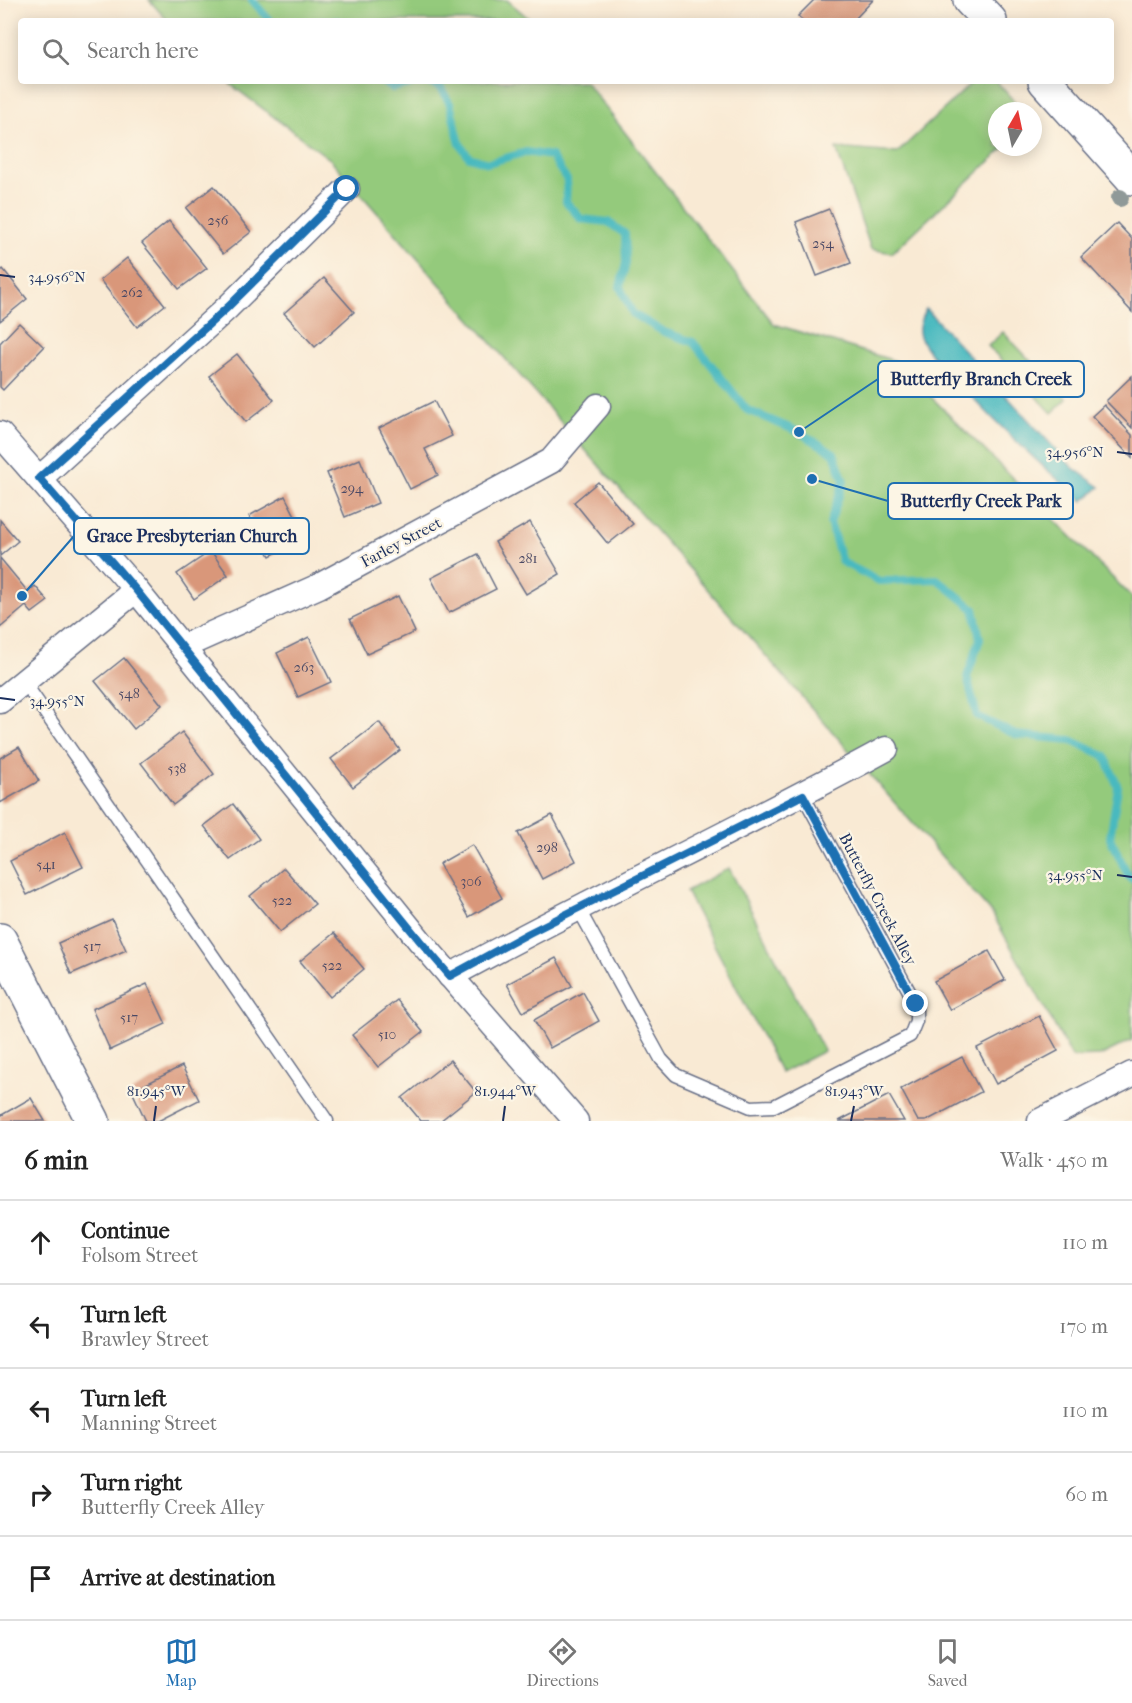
<!DOCTYPE html>
<meta charset="utf-8">
<style>
body{margin:0;font-family:"IM FELL French Canon",serif;background:#f2f2f2;color:#222}
.compass{position:absolute;left:988px;top:102px;width:54px;height:54px;border-radius:50%;background:#fff;box-shadow:0 3px 15px #0003;rotate:9deg}
.stop{position:absolute;width:18px;height:18px;margin:-14px;border:4px solid #1f6fb2;border-radius:50%;background:#fff}
.stop.end{background:#1f6fb2;border-color:#fff;box-shadow:0 2px 6px #0008}
.list{margin:0;padding:0;list-style:none}
h2{display:flex;justify-content:space-between;align-items:center;height:78px;margin:0;padding:0 24px;font-size:26px}
h2 small{font-size:20px;font-weight:400;color:#767676}
.list li{display:grid;grid-template-columns:39px 1fr auto;gap:18px;align-items:center;box-sizing:border-box;height:84px;padding:0 24px;border-top:2px solid #e0e0e0}
.list b{display:block;font-size:22px;white-space:nowrap}
.list p{margin:0;font-size:20px;white-space:nowrap;color:#767676}
.list em{font-size:20px;font-style:normal;color:#767676}
.icon{flex:none;width:33px;height:33px;fill:none;stroke:currentColor;stroke-width:2;stroke-linecap:round;stroke-linejoin:round}
.map{position:relative;flex:none;width:1132px;height:1121px;overflow:hidden}
.search{position:absolute;background:#fff;box-shadow:0 3px 15px #0003;left:18px;right:18px;top:18px;height:66px;display:flex;align-items:center;gap:15px;box-sizing:border-box;padding:0 21px;border-radius:6px;color:#767676;font-size:22px}
.sheet{height:498px;background:#fff}
nav{display:flex;justify-content:space-around;align-items:center;box-sizing:border-box;height:84px;border-top:2px solid #e0e0e0;background:#fff;font-size:16px;color:#767676}
nav a{display:grid;justify-items:center;gap:3px}
nav .on{color:#1f6fb2}
.map>svg:first-child{display:block}
.green{fill:#94ca7c;stroke:#587c6d;stroke-width:1.5}
.water{fill:#49b9bf;stroke:#32748e;stroke-width:1.5}
.lines{fill:none;stroke-linecap:round;stroke-linejoin:round}
.stream{stroke:#49b9bf;stroke-width:8}
.building{fill:#d9977a}
.lane-casing{stroke:#697087;stroke-width:15}
.street-casing{stroke:#697087;stroke-width:27}
.secondary-casing{stroke:#697087;stroke-width:36}
.lane{stroke:#fff;stroke-width:12}
.street{stroke:#fff;stroke-width:24}
.secondary{stroke:#fff;stroke-width:33}
.tree{fill:#8f9998}
.route{stroke:#1f6fb2;stroke-width:8}
.ticks{fill:none;stroke:#1b2f5e;stroke-width:2}
.labels{text-anchor:middle;dominant-baseline:central;stroke-width:4.5;stroke-linejoin:round;paint-order:stroke}
.number-label{font-size:14px;fill:#4a4965}
.street-label{font-size:16px;fill:#1b2f5e;stroke:#fcf5e5}
.ticks-label{font-size:15px;text-anchor:middle;fill:#1b2f5e;stroke:#fcf5e5;stroke-width:4.5;stroke-linejoin:round;paint-order:stroke}
.leader{fill:none;stroke:#1f6fb2;stroke-width:2}
.callout-dot{fill:#1f6fb2;stroke:#fcf5e5;stroke-width:2}
.callout{fill:#fcf5e5;stroke:#1f6fb2;stroke-width:2}
.callout-label{font-size:18px;text-anchor:middle;font-weight:bold;fill:#1b2f5e}
</style>
<div class="map">
<svg width="1132" height="1121" viewBox="0 0 1132 1121">
<rect width="100%" height="100%" fill="#fcf5e5"/>
<filter id="ink" filterUnits="userSpaceOnUse"><feTurbulence type="fractalNoise" baseFrequency=".0167" numOctaves="2"/><feDisplacementMap in="SourceGraphic" scale="12" xChannelSelector="R" yChannelSelector="G"/><feConvolveMatrix kernelMatrix="1 2 1 2 8 2 1 2 1" color-interpolation-filters="sRGB"/></filter>
<filter id="wash" filterUnits="userSpaceOnUse"><feTurbulence type="fractalNoise" baseFrequency=".008" numOctaves="4" result="noise"/><feDisplacementMap in="SourceGraphic" scale="24" xChannelSelector="R" yChannelSelector="G"/><feGaussianBlur stdDeviation="1.35" result="paint"/><feColorMatrix in="noise" values="0 0 0 0 0 0 0 0 0 0 0 0 0 0 0 0 0 1.4 0 .05"/><feComposite in="paint" operator="in"/></filter>
<g filter="url(#wash)">
<rect width="100%" height="100%" fill="#f9ead4"/>
<!-- green -->
<g class="green">
<path d="M149 0H507L532 21H168Z"/>
<path d="M226 81H585L774 324 895 361 1132 597V1040L1100 1056 1072 1057 993 915 331 160Z"/>
<path d="M974 81H996L1023 111H997V147H1005L892 253 871 249 836 148 897 153Z"/>
<path d="M1003 332 1067 399 1052 413 988 346Z"/>
<path d="M729 868 824 1051 781 1073 686 891Z"/>
</g>
<!-- water -->
<path class="water" d="M926 309 1072 467 1100 487 1083 501C1036 462 995 422 954 378 943 366 928 354 921 339 916 330 921 317 926 309Z"/>
<g class="lines">
<!-- stream -->
<g class="stream">
<path d="M252 0 270 21"/>
<path d="M323 21H338"/>
<path d="M381 81 392 88 425 81"/>
<path d="M426 81 441 88 450 104 460 144 469 157 488 163 526 152 551 156 567 180 566 202 581 219 608 222 625 234 626 263 620 287 633 314 664 332 693 342 747 410 799 432 834 453 844 481 830 523 842 562 879 581 937 579 974 609 980 639 967 677 977 716 1016 735 1071 740 1105 756 1118 787 1110 838 1129 877 1132 879"/>
</g>
</g>
<g id="blocks">
<!-- building -->
<g class="building">
<path d="M814 0H873L853 21H803L798 16Z"/>
<path d="M214 186 251 232 223 254 186 208Z"/>
<path d="M829 209 851 263 817 276 796 222Z"/>
<path d="M169 221 207 268 179 289 142 243Z"/>
<path d="M1117 223 1132 239V312L1081 257Z"/>
<path d="M127 258 165 305 137 327 100 280Z"/>
<path d="M3 269 27 299 0 321V272Z"/>
<path d="M324 278 354 312 315 347 284 313Z"/>
<path d="M19 323 44 347 3 390 0 387V343Z"/>
<path d="M237 354 274 400 246 422 209 376Z"/>
<path d="M1132 376V428L1106 401Z"/>
<path d="M434 401 452 436 425 449 438 475 410 489 379 428Z"/>
<path d="M1104 405 1132 435V458L1092 416Z"/>
<path d="M360 459 378 503 345 517 327 473Z"/>
<path d="M598 482 633 524 608 544 574 502Z"/>
<path d="M285 496 306 537 270 556 249 516Z"/>
<path d="M0 520 18 541 0 556Z"/>
<path d="M530 522 560 574 526 594 495 542Z"/>
<path d="M211 551 228 575 194 599 177 574Z"/>
<path d="M478 554 496 589 449 613 431 578Z"/>
<path d="M0 558 28 592 35 586 48 601 32 613 26 606 0 628Z"/>
<path d="M398 596 415 632 367 654 350 619Z"/>
<path d="M309 637 331 682 298 697 277 653Z"/>
<path d="M124 658 162 705 134 729 95 681Z"/>
<path d="M379 722 400 750 353 787 331 759Z"/>
<path d="M182 732 214 774 173 805 141 763Z"/>
<path d="M19 747 39 781 0 803V758Z"/>
<path d="M233 804 259 839 230 860 204 826Z"/>
<path d="M552 815 576 861 542 879 518 833Z"/>
<path d="M65 832 83 867 27 895 10 861Z"/>
<path d="M472 845 502 898 469 917 439 864Z"/>
<path d="M284 868 315 904 280 932 250 896Z"/>
<path d="M112 919 126 950 71 974 58 943Z"/>
<path d="M334 933 364 969 330 997 300 961Z"/>
<path d="M989 951 1005 980 950 1010 934 981Z"/>
<path d="M556 958 572 986 523 1012 507 984Z"/>
<path d="M147 984 166 1024 110 1050 92 1009Z"/>
<path d="M583 992 599 1021 550 1048 534 1020Z"/>
<path d="M397 1000 423 1032 378 1067 352 1035Z"/>
<path d="M1039 1016 1058 1051 996 1084 977 1048Z"/>
<path d="M962 1057 981 1092 926 1121H918L901 1089Z"/>
<path d="M450 1060 476 1092 440 1121H421L402 1098Z"/>
<path d="M182 1066 199 1100 158 1121H146L132 1091Z"/>
<path d="M889 1095 904 1121H839Z"/>
<path d="M31 1098 45 1121H0V1116Z"/>
</g>
</g>
</g>
<g filter="url(#ink)">
<use href="#blocks" fill-opacity="0" stroke="#697087" stroke-width="1.5"/>
<g class="lines">
<defs>
<g id="lane">
<path d="M24 682 327 1121"/>
<path d="M578 908 661 1059 676 1075 751 1107 774 1106 910 1036 916 1021V1004L803 795"/>
</g>
<g id="street">
<path d="M0 434 136 590 420 941 576 1121"/>
<path d="M39 479 228 307 347 189"/>
<path d="M182 647 319 586 551 461 598 406"/>
<path d="M0 701 136 590"/>
<path d="M450 976C594 897 742 828 886 749"/>
<path d="M1040 1121 1132 1074"/>
</g>
<g id="secondary">
<path d="M970 0 990 21"/>
<path d="M1045 81 1132 178"/>
<path d="M0 940 93 1121"/>
</g>
</defs>
<!-- lane casing -->
<use href="#lane" class="lane-casing"/>
<!-- street casing -->
<use href="#street" class="street-casing"/>
<!-- secondary casing -->
<use href="#secondary" class="secondary-casing"/>
<!-- lane -->
<use href="#lane" class="lane"/>
<!-- street -->
<use href="#street" class="street"/>
<!-- secondary -->
<use href="#secondary" class="secondary"/>
</g>
<!-- trees -->
<circle class="tree" cx="1120" cy="198" r="9"/>
</g>
<g class="lines" filter="url(#ink)">
<!-- route -->
<path class="route" d="M347 189 228 307 39 478 136 590 420 941 450 976 529 933 803 795 916 1004"/>
</g>
<!-- ticks -->
<path class="ticks" d="M0 275 15 277M1117 452 1132 454M0 698 15 700M1117 875 1132 877M154 1121 156 1106M503 1121 505 1106M851 1121 854 1106"/>
<g class="labels">
<!-- number labels -->
<g class="number-label">
<text x="218" y="220">256</text>
<text x="823" y="243">254</text>
<text x="132" y="292">262</text>
<text x="352" y="488">294</text>
<text x="528" y="558">281</text>
<text x="304" y="667">263</text>
<text x="129" y="693">548</text>
<text x="177" y="768">538</text>
<text x="547" y="847">298</text>
<text x="46" y="864">541</text>
<text x="471" y="881">306</text>
<text x="282" y="900">522</text>
<text x="92" y="946">517</text>
<text x="332" y="965">522</text>
<text x="129" y="1017">517</text>
<text x="387" y="1034">510</text>
</g>
<!-- street labels -->
<g class="street-label">
<text transform="translate(401 542) rotate(-28)">Farley Street</text>
<text transform="translate(878 899) rotate(62)">Butterfly Creek Alley</text>
</g>
</g>
<g class="ticks-label">
<text x="57" y="282">34.956°N</text>
<text x="1075" y="457">34.956°N</text>
<text x="57" y="706">34.955°N</text>
<text x="1075" y="880">34.955°N</text>
<text x="156" y="1096">81.945°W</text>
<text x="505" y="1096">81.944°W</text>
<text x="854" y="1096">81.943°W</text>
</g>
<!-- callouts -->
<path class="leader" d="M799 432L878 379M812 479L888 501M22 596L74 536"/>
<g class="callout-dot">
<circle cx="799" cy="432" r="6"/>
<circle cx="812" cy="479" r="6"/>
<circle cx="22" cy="596" r="6"/>
</g>
<g class="callout">
<rect x="878" y="361" width="206" height="36" rx="6"/>
<rect x="888" y="483" width="185" height="36" rx="6"/>
<rect x="74" y="518" width="235" height="36" rx="6"/>
</g>
<g class="callout-label">
<text x="981" y="385">Butterfly Branch Creek</text>
<text x="981" y="507">Butterfly Creek Park</text>
<text x="192" y="542">Grace Presbyterian Church</text>
</g>
</svg>
<svg class="compass" viewBox="-18 -18 36 36"><path d="M0-13l5 13h-10z" fill="#e53935"/><path d="M0 13l5-13h-10z" fill="#767676"/></svg>
<div class="stop" style="left:347px;top:189px"></div>
<div class="stop end" style="left:916px;top:1004px"></div>
<div class="search"><svg class="icon" aria-label="search" viewBox="0 0 24 24"><circle cx="10" cy="10" r="6"/><path d="M15 15l6 6"/></svg>Search here</div>
</div>
<section class="sheet">
<h2>6 min<small>Walk · 450 m</small></h2>
<ul class="list">
<li><svg class="icon" aria-label="ahead" viewBox="0 0 24 24"><path d="M12 20V5M6 11l6-6 6 6"/></svg><div><b>Continue</b><p>Folsom Street</p></div><em>110 m</em></li>
<li><svg class="icon" aria-label="left" viewBox="0 0 24 24"><path d="M17 20v-9H6M10 6l-5 5 5 5"/></svg><div><b>Turn left</b><p>Brawley Street</p></div><em>170 m</em></li>
<li><svg class="icon" aria-label="left" viewBox="0 0 24 24"><path d="M17 20v-9H6M10 6l-5 5 5 5"/></svg><div><b>Turn left</b><p>Manning Street</p></div><em>110 m</em></li>
<li><svg class="icon" aria-label="right" viewBox="0 0 24 24"><path d="M7 20v-9h11M14 6l5 5-5 5"/></svg><div><b>Turn right</b><p>Butterfly Creek Alley</p></div><em>60 m</em></li>
<li><svg class="icon" aria-label="arrive" viewBox="0 0 24 24"><path d="M6 21V4h12l-3 4 3 4H6"/></svg><div><b>Arrive at destination</b></div></li>
</ul>
</section>
<nav>
<a class="on"><svg class="icon" aria-label="map" viewBox="0 0 24 24"><path d="M3 6l6-2 6 2 6-2v14l-6 2-6-2-6 2zM9 4v14M15 6v14"/></svg>Map</a>
<a><svg class="icon" aria-label="directions" viewBox="0 0 24 24"><path d="M12 3l9 9-9 9-9-9zM9 14v-3h6M13 9l2 2-2 2"/></svg>Directions</a>
<a><svg class="icon" aria-label="saved" viewBox="0 0 24 24"><path d="M7 4h10v16l-5-4-5 4z"/></svg>Saved</a>
</nav>
